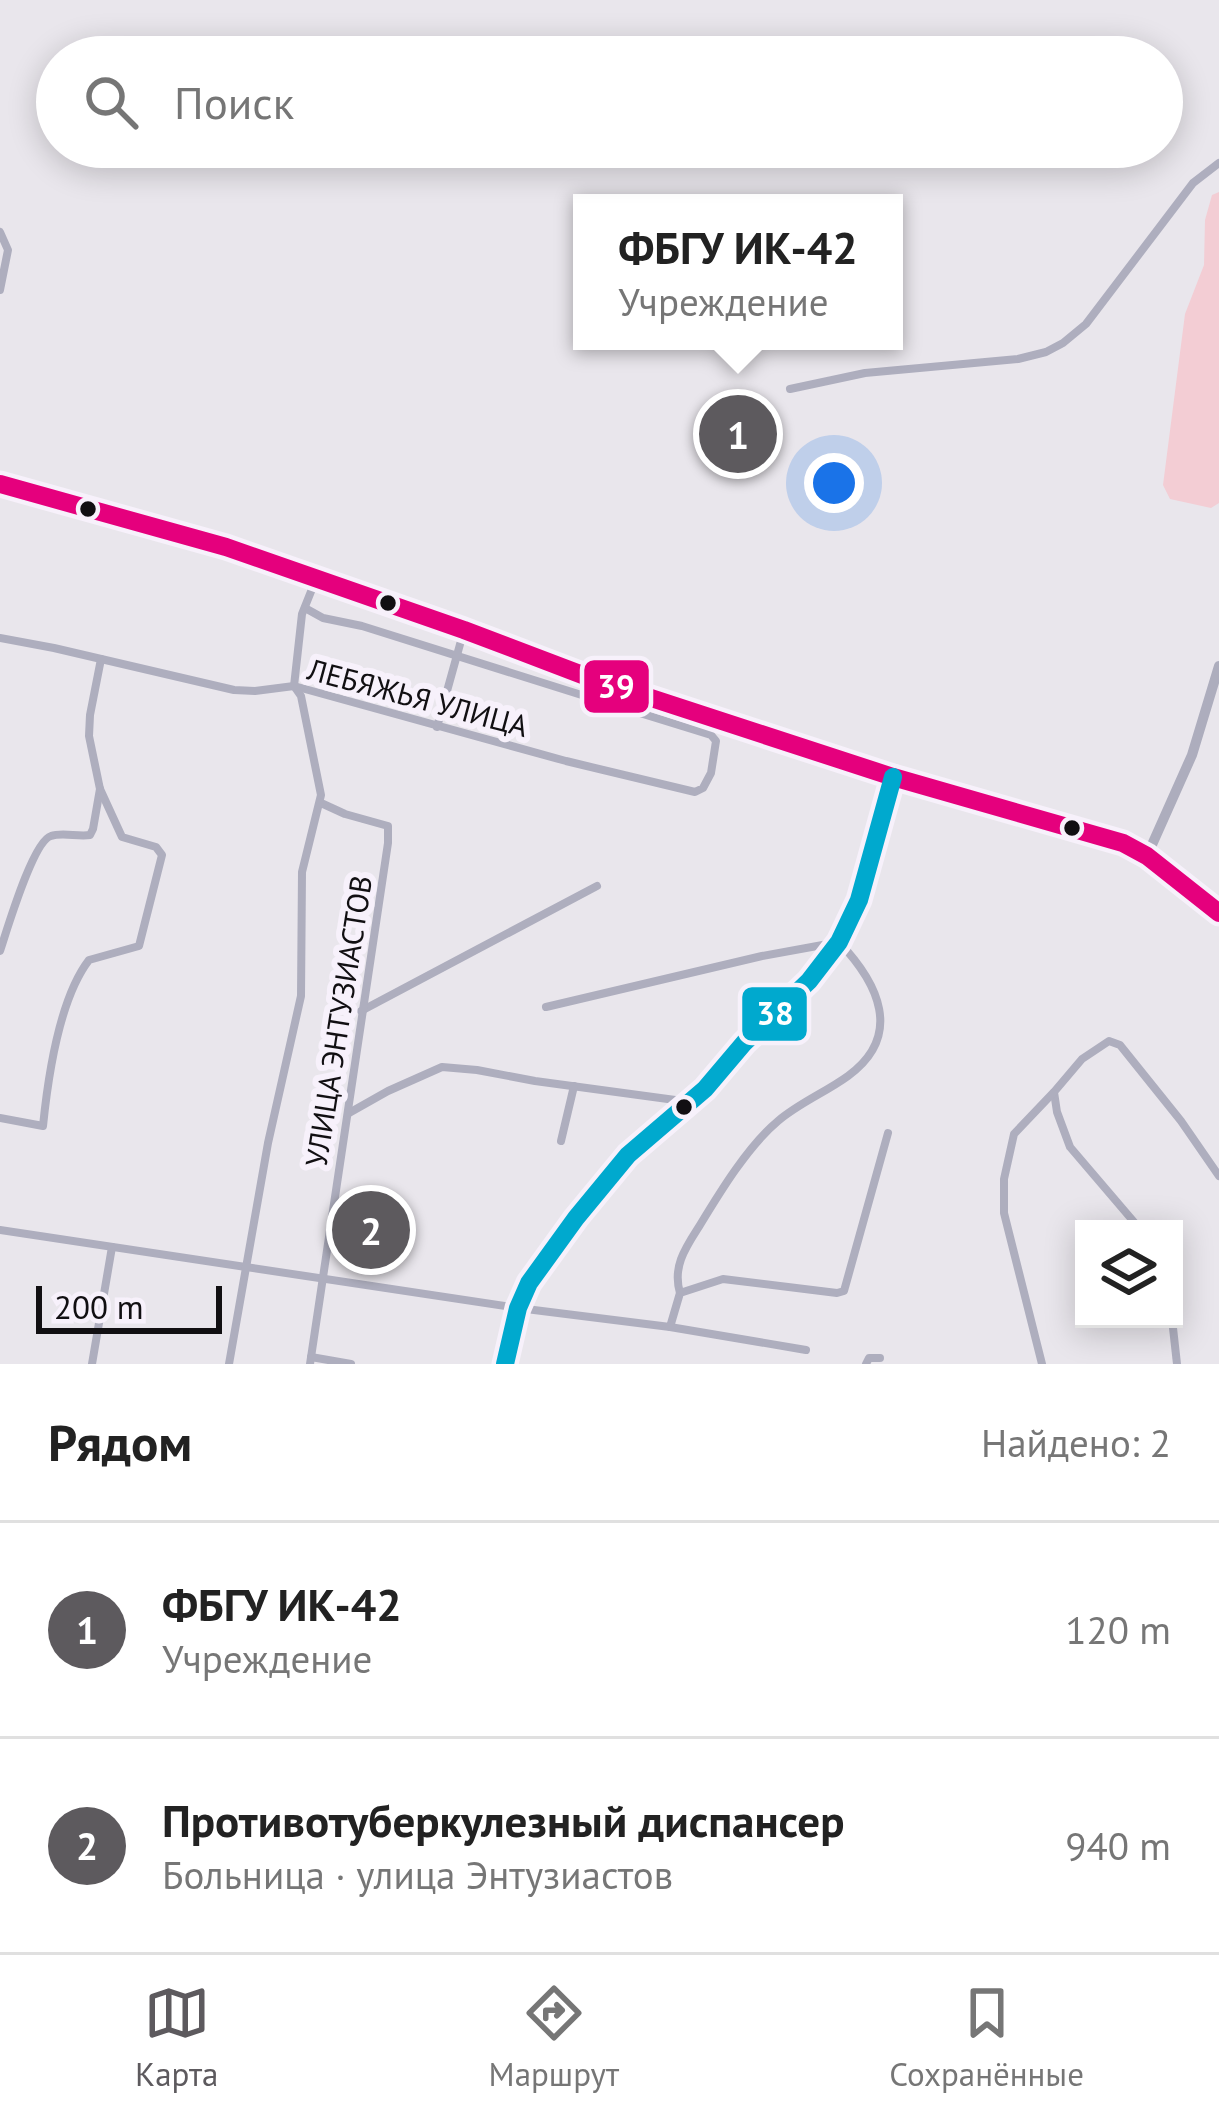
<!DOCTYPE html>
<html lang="ru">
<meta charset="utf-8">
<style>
body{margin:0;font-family:"PT Sans",sans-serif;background:#f2f2f2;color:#222}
.controls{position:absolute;right:36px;bottom:36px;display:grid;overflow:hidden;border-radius:0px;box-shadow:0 6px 30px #0003}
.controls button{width:108px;height:108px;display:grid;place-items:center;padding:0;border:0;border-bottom:3px solid #e0e0e0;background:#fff;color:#222;font:60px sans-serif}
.scale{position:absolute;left:36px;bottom:30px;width:186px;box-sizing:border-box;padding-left:12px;border:6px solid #110f12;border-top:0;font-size:33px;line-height:42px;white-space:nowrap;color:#110f12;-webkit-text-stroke:9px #f7f1fb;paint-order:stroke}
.you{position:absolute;left:834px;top:483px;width:42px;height:42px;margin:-30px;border:9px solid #fff;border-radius:50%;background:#1a73e8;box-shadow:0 0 0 18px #1a73e833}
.badge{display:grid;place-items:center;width:78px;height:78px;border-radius:50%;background:#5d5a5e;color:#fff;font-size:39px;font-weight:700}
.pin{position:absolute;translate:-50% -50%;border:6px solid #fff;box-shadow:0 3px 12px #0006}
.popup{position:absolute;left:573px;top:194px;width:330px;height:156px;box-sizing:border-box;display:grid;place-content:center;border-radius:0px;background:#fff;filter:drop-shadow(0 3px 9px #0005);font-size:39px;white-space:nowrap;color:#767676}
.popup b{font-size:45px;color:#222}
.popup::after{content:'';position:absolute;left:50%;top:100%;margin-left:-24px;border:24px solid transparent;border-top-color:#fff}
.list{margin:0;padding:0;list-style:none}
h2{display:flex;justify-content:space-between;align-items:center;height:156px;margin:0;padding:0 48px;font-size:51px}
h2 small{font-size:39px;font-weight:400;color:#767676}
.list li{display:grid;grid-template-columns:78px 1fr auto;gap:36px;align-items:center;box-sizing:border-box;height:216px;padding:0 48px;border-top:3px solid #e0e0e0}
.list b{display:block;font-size:45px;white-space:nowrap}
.list p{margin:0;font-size:39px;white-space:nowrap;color:#767676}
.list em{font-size:39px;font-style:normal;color:#767676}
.icon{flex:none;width:66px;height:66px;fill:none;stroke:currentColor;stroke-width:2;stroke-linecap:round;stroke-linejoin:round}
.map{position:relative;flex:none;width:1219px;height:1364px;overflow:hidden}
.search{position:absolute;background:#fff;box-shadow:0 6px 30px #0003;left:36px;right:36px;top:36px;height:132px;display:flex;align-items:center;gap:30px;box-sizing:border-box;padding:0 42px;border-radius:66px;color:#767676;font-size:45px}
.sheet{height:588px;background:#fff}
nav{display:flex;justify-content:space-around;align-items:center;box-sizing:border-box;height:168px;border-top:3px solid #e0e0e0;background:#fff;font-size:33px;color:#767676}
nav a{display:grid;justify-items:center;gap:6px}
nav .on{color:#5d5a5e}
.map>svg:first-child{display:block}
.green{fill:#f3cdd4}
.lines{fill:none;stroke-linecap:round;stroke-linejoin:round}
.street{stroke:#aeaebe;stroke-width:8}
.secondary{stroke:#adadbd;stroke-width:10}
.bus-1-casing{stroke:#f7f1fb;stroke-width:27}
.bus-2-casing{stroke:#f7f1fb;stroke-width:27}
.bus-1{stroke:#e5007d;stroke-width:18}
.bus-2{stroke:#00a9ce;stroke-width:18}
.bus-dot{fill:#110f12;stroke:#f7f1fb;stroke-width:4.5}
.labels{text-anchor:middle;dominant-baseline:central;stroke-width:12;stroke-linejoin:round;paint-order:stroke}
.street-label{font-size:30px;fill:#110f12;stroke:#f7f1fb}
.line-badge{stroke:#f7f1fb;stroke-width:4.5}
.badge-label{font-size:33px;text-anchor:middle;font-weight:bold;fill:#fff}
</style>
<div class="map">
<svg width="1219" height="1364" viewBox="0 0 1219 1364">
<rect width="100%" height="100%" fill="#e9e6ec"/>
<!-- green -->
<path class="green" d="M1219 192V503L1211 508 1170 499 1163 485 1185 314 1204 265 1205 220 1212 195Z"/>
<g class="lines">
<!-- street -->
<g class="street">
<path d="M0 232 8 250 0 290"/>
<path d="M790 389 865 373 1018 359 1046 352 1063 343 1086 324 1193 183 1219 163"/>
<path d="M305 608 323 618 362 626 588 697"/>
<path d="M0 638 54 648 234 690 255 691 294 686 566 761 695 792 703 788 711 773 716 741 711 735 588 697 593 679"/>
<path d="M437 727 464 630"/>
<path d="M0 951C7 930 33 841 51 836 62 832 78 837 90 835L93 829 100 789"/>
<path d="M546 1007 762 956 839 942C878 983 904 1035 848 1076 826 1092 799 1103 778 1121 748 1146 720 1192 700 1225 686 1247 672 1266 680 1293"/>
<path d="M361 1011 597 886"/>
<path d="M349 1113 388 1091 442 1067 477 1070 535 1081 690 1102"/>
<path d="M0 1118 43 1126C48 1077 59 999 89 960L139 946 162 855 156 847 122 837 100 789 89 736 90 715 101 659"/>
<path d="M561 1141 574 1086"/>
<path d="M1140 1229 1070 1147 1057 1112 1054 1092 1082 1059 1109 1041 1120 1045 1181 1121 1219 1176"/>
<path d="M0 1230 518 1308 670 1327 806 1350"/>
<path d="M1172 1319 1177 1364"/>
<path d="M670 1327 680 1293 723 1279 837 1293 844 1291 888 1133"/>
<path d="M311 1357 351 1364"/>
<path d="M92 1364 112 1247"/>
<path d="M229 1364 268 1143 301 996 302 872 321 795 301 696 294 686 302 614 316 579"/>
<path d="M310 1364 388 843V826L345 814 321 803"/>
<path d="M505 1364 518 1308 529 1283 576 1218 628 1155 705 1089 744 1043 809 981 839 942 859 900 893 777"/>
<path d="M866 1364 869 1358H880"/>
<path d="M1042 1364 1004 1213V1179L1014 1134 1053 1093"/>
</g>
<!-- secondary -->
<g class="secondary">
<path d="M0 484 226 547 464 630 593 679 893 777 1123 843 1147 856 1219 913"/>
<path d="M1147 856 1192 755 1219 666"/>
</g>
<defs>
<path id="bus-1" d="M0 484 226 547 464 630 593 679 893 777 1123 843 1147 856 1219 913"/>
<path id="bus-2" d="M505 1364 518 1308 529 1283 576 1218 628 1155 705 1089 744 1043 809 981 839 942 859 900 893 777"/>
</defs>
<!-- bus-1 casing -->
<use href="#bus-1" class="bus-1-casing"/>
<!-- bus-2 casing -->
<use href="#bus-2" class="bus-2-casing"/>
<!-- bus-1 -->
<use href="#bus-1" class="bus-1"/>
<!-- bus-2 -->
<use href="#bus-2" class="bus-2"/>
</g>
<!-- markers -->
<g class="bus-dot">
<circle cx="88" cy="509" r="10"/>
<circle cx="388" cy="603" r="10"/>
<circle cx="1072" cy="828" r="10"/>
<circle cx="684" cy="1107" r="10"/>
</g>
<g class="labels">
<!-- street labels -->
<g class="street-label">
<text transform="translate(418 697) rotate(15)">ЛЕБЯЖЬЯ УЛИЦА</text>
<text transform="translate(338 1021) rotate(-81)">УЛИЦА ЭНТУЗИАСТОВ</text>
</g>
</g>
<g class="line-badge">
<rect x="582" y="658" width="69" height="57" rx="12" fill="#e5007d"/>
<rect x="740" y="985" width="69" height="58" rx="12" fill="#00a9ce"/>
</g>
<g class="badge-label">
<text x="616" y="698">39</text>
<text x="775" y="1025">38</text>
</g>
</svg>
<div class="controls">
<button><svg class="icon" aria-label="layers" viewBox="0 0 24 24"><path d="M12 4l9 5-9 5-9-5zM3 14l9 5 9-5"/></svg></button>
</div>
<div class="scale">200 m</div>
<div class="you"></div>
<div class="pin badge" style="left:738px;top:434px">1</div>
<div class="popup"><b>ФБГУ ИК-42</b>Учреждение</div>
<div class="pin badge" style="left:371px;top:1230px">2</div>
<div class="search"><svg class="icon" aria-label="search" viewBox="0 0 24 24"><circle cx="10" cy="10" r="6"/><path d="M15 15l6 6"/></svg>Поиск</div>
</div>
<section class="sheet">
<h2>Рядом<small>Найдено: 2</small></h2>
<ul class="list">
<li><span class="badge">1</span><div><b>ФБГУ ИК-42</b><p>Учреждение</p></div><em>120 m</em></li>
<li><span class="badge">2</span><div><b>Противотуберкулезный диспансер</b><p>Больница · улица Энтузиастов</p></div><em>940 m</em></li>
</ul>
</section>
<nav>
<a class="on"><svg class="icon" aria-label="map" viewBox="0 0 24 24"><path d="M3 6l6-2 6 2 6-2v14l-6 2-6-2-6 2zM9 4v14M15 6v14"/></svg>Карта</a>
<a><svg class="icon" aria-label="directions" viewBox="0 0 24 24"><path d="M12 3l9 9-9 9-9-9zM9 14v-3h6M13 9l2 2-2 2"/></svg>Маршрут</a>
<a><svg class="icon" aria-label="saved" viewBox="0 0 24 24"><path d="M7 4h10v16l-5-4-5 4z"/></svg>Сохранённые</a>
</nav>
